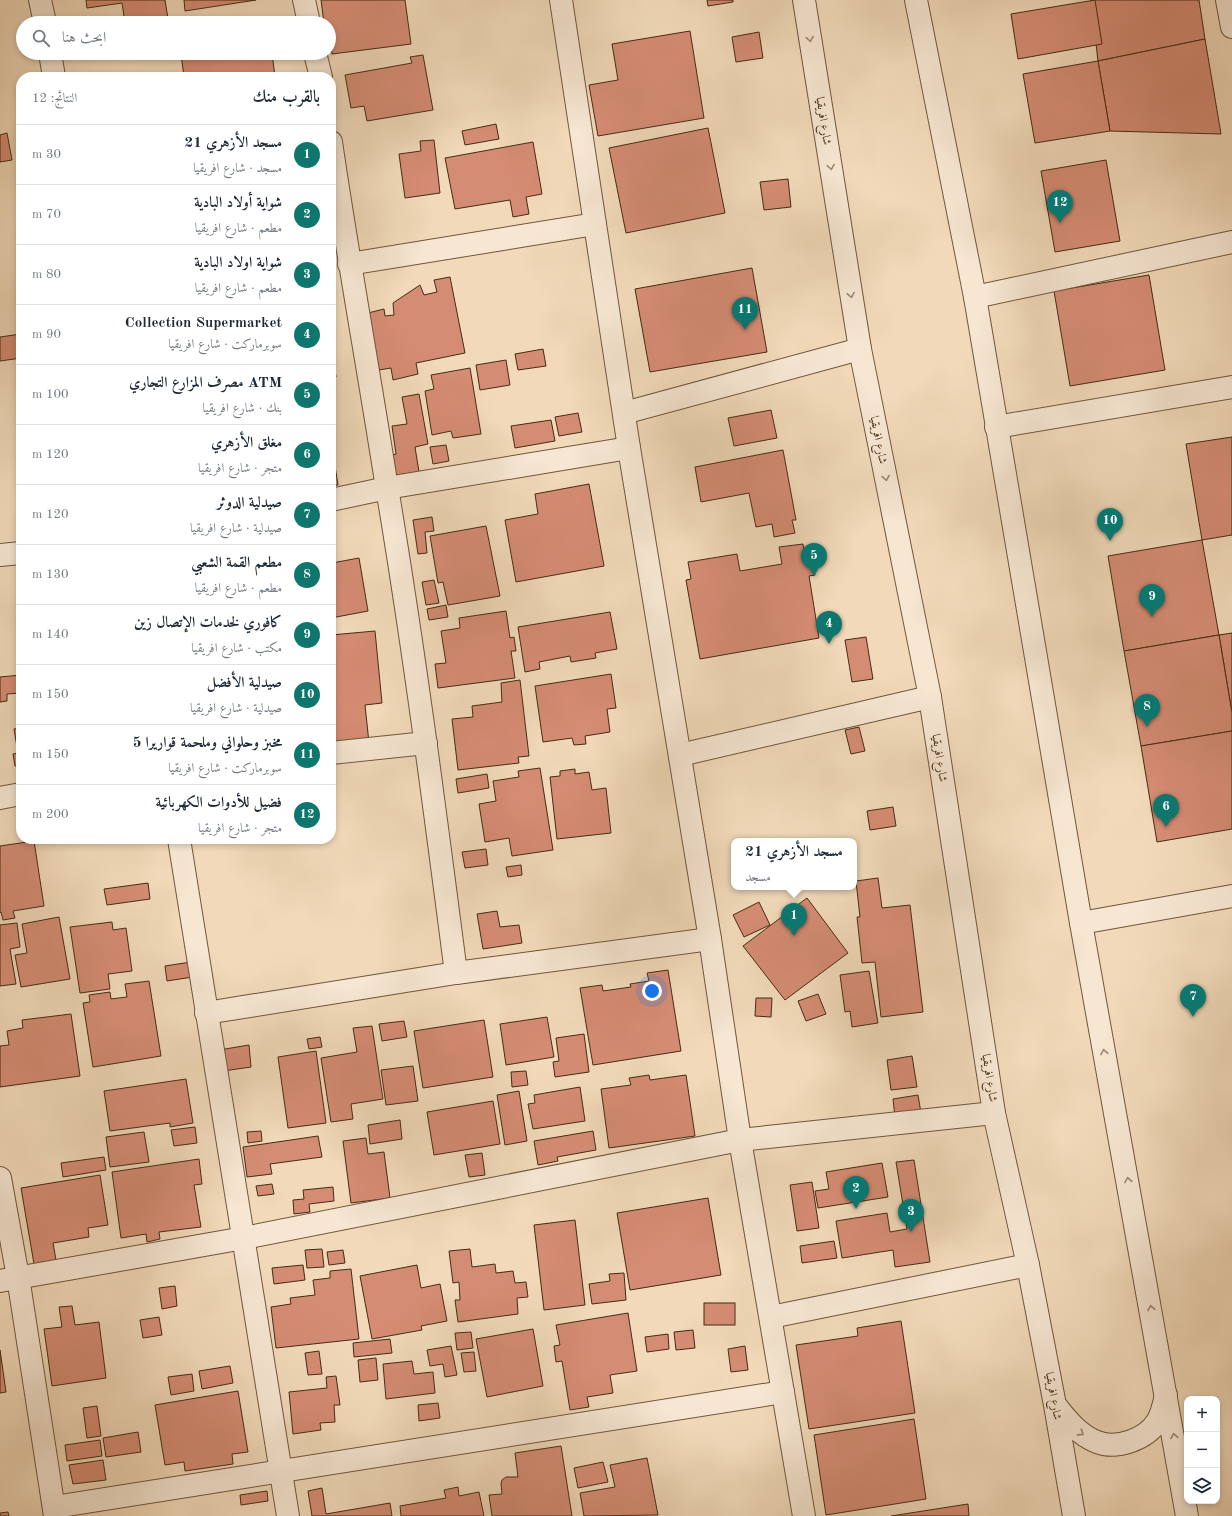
<!DOCTYPE html>
<html lang="ar">
<meta charset="utf-8">
<style>
body{margin:0;font-family:"Old Standard TT",Amiri,serif;background:#f6f6f7;color:#1f2937;direction:rtl}
.controls{position:absolute;right:12px;bottom:12px;display:grid;overflow:hidden;border-radius:8px;box-shadow:0 2px 6px #0003}
.controls button{width:36px;height:36px;display:grid;place-items:center;padding:0;border:0;border-bottom:1px solid #e0e1e3;background:#fff;color:#1f2937;font:20px sans-serif}
.you{position:absolute;left:652px;top:991px;width:14px;height:14px;margin:-10px;border:3px solid #fff;border-radius:50%;background:#1a73e8;box-shadow:0 0 0 6px #1a73e833}
.badge{display:grid;place-items:center;width:26px;height:26px;border-radius:50%;background:#0f766e;color:#fff;font-size:13px;font-weight:700}
.pin{position:absolute;translate:-50% -33px;filter:drop-shadow(0 1px 2px #0008)}
.pin::after{content:'';position:absolute;top:21px;width:14px;height:12px;background:inherit;clip-path:polygon(0 0,100% 0,50% 100%)}
.popup{position:absolute;left:731px;top:838px;width:126px;height:52px;box-sizing:border-box;display:grid;place-content:center;border-radius:8px;background:#fff;filter:drop-shadow(0 1px 3px #0005);font-size:13px;white-space:nowrap;color:#747a83}
.popup b{font-size:15px;color:#1f2937}
.popup::after{content:'';position:absolute;left:50%;top:100%;margin-left:-8px;border:8px solid transparent;border-top-color:#fff}
.list{margin:0;padding:0;list-style:none}
h2{display:flex;justify-content:space-between;align-items:center;height:52px;margin:0;padding:0 16px;font-size:17px}
h2 small{font-size:13px;font-weight:400;color:#747a83}
.list li{display:grid;grid-template-columns:26px 1fr auto;gap:12px;align-items:center;box-sizing:border-box;height:60px;padding:0 16px;border-top:1px solid #e0e1e3}
.list b{display:block;font-size:15px;white-space:nowrap}
.list p{margin:0;font-size:13px;white-space:nowrap;color:#747a83}
.list em{font-size:13px;font-style:normal;color:#747a83}
.icon{flex:none;width:22px;height:22px;fill:none;stroke:currentColor;stroke-width:2;stroke-linecap:round;stroke-linejoin:round}
.map{position:relative;flex:none;width:1232px;height:1516px;overflow:hidden;direction:ltr}
.search{position:absolute;background:#fff;box-shadow:0 2px 6px #0003;left:16px;top:16px;width:320px;height:44px;display:flex;align-items:center;gap:10px;box-sizing:border-box;padding:0 14px;border-radius:22px;color:#747a83;font-size:15px}
.panel{position:absolute;background:#fff;box-shadow:0 2px 6px #0003;left:16px;top:72px;width:320px;height:772px;border-radius:16px;direction:rtl}
.map>svg:first-child{display:block}
.building{fill:#d58c74;stroke:#452b13}
.lines{fill:none;stroke-linecap:round;stroke-linejoin:round}
.minor-casing{stroke:#70563c;stroke-width:24}
.tertiary-casing{stroke:#70563c;stroke-width:24}
.minor{stroke:#f6e6d2;stroke-width:22}
.tertiary{stroke:#f6e6d2;stroke-width:22}
.oneway{stroke:#9e8872}
.labels{text-anchor:middle;dominant-baseline:central;stroke-width:3;stroke-linejoin:round;paint-order:stroke}
.street-label{font-size:12px;fill:#452b13;stroke:#f6e6d2}
</style>
<div class="map">
<svg width="1232" height="1516" viewBox="0 0 1232 1516">
<rect width="100%" height="100%" fill="#f1d9b9"/>
<filter id="stains"><feTurbulence type="fractalNoise" baseFrequency=".005" numOctaves="4"/><feColorMatrix values="0 0 0 0 .2 0 0 0 0 .09 0 0 0 0 .02 0 0 0 .5 -.17"/></filter>
<radialGradient id="worn" r=".72"><stop offset=".6" stop-color="#630" stop-opacity="0"/><stop offset="1" stop-color="#630" stop-opacity=".3"/></radialGradient>
<!-- building -->
<g class="building">
<path d="M86 0H165L168 19 125 23 122 3 87 8Z"/>
<path d="M184 0H256L185 11Z"/>
<path d="M321 0H405L411 44 332 54 329 23H324Z"/>
<path d="M707 0H733V2L708 6Z"/>
<path d="M1091 0H1199L1205 39 1098 61Z"/>
<path d="M1095 0 1102 44 1018 59 1011 14Z"/>
<path d="M267 18V23H233Z"/>
<path d="M690 31 704 118 598 136 589 85 618 80 612 44Z"/>
<path d="M759 32 763 58 736 62 732 37Z"/>
<path d="M1205 39 1221 134 1110 131 1098 61Z"/>
<path d="M272 53 275 77H184L181 54Z"/>
<path d="M423 55 433 110 367 121 364 106 351 108 345 75 412 63 410 57Z"/>
<path d="M1098 61 1110 131 1035 143 1023 74Z"/>
<path d="M496 124 499 139 465 145 462 131Z"/>
<path d="M708 128 725 213 626 233 609 148Z"/>
<path d="M7 133 12 160 0 162V135Z"/>
<path d="M434 140 440 193 405 198 399 154 421 151 420 141Z"/>
<path d="M533 142 542 194 526 197 529 214 513 217 510 200 455 209 445 158Z"/>
<path d="M1106 160 1120 241 1055 252 1041 171Z"/>
<path d="M788 179 791 207 764 210 760 182Z"/>
<path d="M752 268 767 352 650 372 635 289Z"/>
<path d="M1149 275 1165 370 1070 386 1054 291Z"/>
<path d="M450 277 465 353 416 363 418 374 393 380 391 368 379 370 368 313 384 309 385 316 394 315 393 303 420 285 424 295 437 292 434 280Z"/>
<path d="M21 334V358L0 361V337Z"/>
<path d="M331 347 336 377 331 378Z"/>
<path d="M543 349 546 366 518 370 515 354Z"/>
<path d="M506 360 510 385 480 390 476 365Z"/>
<path d="M470 368 481 434 453 438 451 431 432 435 425 391 434 389 431 375Z"/>
<path d="M419 394 428 444 415 447 419 472 396 475 393 455 396 454 392 426 407 424 402 397Z"/>
<path d="M771 410 777 438 734 446 728 418Z"/>
<path d="M578 413 582 432 559 436 555 417Z"/>
<path d="M551 420 555 441 515 448 511 426Z"/>
<path d="M1232 437V535L1202 540 1186 444Z"/>
<path d="M331 440 338 485 331 486Z"/>
<path d="M446 445 449 461 433 464 430 447Z"/>
<path d="M783 450 796 520H792L795 533 774 537 772 524 756 527 749 493 701 502 695 467Z"/>
<path d="M589 484 604 566 516 582 505 520 538 514 535 494Z"/>
<path d="M432 517 434 531 425 532 427 553 418 554 413 520Z"/>
<path d="M486 526 500 596 448 605 443 582 438 583 430 536Z"/>
<path d="M1202 540 1219 635 1124 651 1108 556Z"/>
<path d="M803 544 805 558 811 557 815 575 809 576 819 638 700 659 686 580 691 579 688 562 737 554 740 571 782 564 779 547Z"/>
<path d="M331 556 332 563 359 558 368 611 331 618Z"/>
<path d="M434 580 439 603 426 605 422 582Z"/>
<path d="M18 596H21V614Z"/>
<path d="M446 605 448 617 429 620 427 609Z"/>
<path d="M506 611 510 638 514 637 516 651H511L515 678 438 688 435 664 446 663 441 631 460 628 459 618Z"/>
<path d="M610 612 617 649 595 653 596 658 571 662 570 656 539 662 540 669 525 672 518 627Z"/>
<path d="M375 631 382 703 365 705 369 743 331 746V635Z"/>
<path d="M1232 633V713L1219 635Z"/>
<path d="M1219 635 1232 713V731L1141 746 1124 651Z"/>
<path d="M866 637 873 679 852 682 845 640Z"/>
<path d="M611 674 616 708 607 709 610 732 585 736 586 744 574 745 572 738 543 742 535 686Z"/>
<path d="M21 675V693L7 694V701L0 702V677Z"/>
<path d="M520 680 529 756 518 757 519 763 458 770 452 719 473 717 472 706 502 702 501 683Z"/>
<path d="M859 727 865 751 851 754 845 730Z"/>
<path d="M21 728V765L15 766 13 754 18 753 14 729Z"/>
<path d="M1232 731V829L1157 842 1141 746Z"/>
<path d="M540 768 553 850 512 856 509 838 485 842 479 804 496 801 493 781 519 777 518 771Z"/>
<path d="M575 769V774L589 772 592 790 606 788 611 833 557 839 550 777 560 776V771Z"/>
<path d="M487 774 489 788 458 793 456 779Z"/>
<path d="M893 807 896 826 870 830 867 811Z"/>
<path d="M34 841 44 906 13 911 15 918 3 920 1 912 0 913V846Z"/>
<path d="M486 849 488 865 465 868 462 852Z"/>
<path d="M521 865 522 875 508 877 506 867Z"/>
<path d="M878 878 882 908 910 905 923 1012 881 1017 875 962 862 963 857 917H860L856 881Z"/>
<path d="M148 883 150 899 107 905 104 889Z"/>
<path d="M807 898 848 953 785 1000 743 946Z"/>
<path d="M759 902 770 925 744 937 733 915Z"/>
<path d="M497 911 500 927 519 925 522 943 483 949 477 914Z"/>
<path d="M59 917 70 979 21 987 15 955 27 953 22 924Z"/>
<path d="M112 922 113 930 126 928 132 971 108 974 110 989 80 993 70 927Z"/>
<path d="M17 923 20 947 10 949 16 984 0 986V925Z"/>
<path d="M191 962 193 977 167 981 165 966Z"/>
<path d="M668 970 681 1051 593 1065 580 988 602 985 603 991 631 987 630 984 649 981 647 973Z"/>
<path d="M869 971 878 1023 852 1027 850 1011 845 1012 840 975Z"/>
<path d="M149 981 161 1056 93 1067 83 1003 90 1002 89 995 110 992 111 999 127 997 125 984Z"/>
<path d="M818 994 826 1014 806 1021 798 1001Z"/>
<path d="M756 998H772L771 1017 755 1016Z"/>
<path d="M71 1014 80 1076 0 1087V1046L9 1045 7 1031 23 1028 22 1020Z"/>
<path d="M547 1017 554 1057 506 1065 500 1024Z"/>
<path d="M484 1020 493 1077 423 1088 414 1031Z"/>
<path d="M404 1021 407 1037 382 1041 379 1024Z"/>
<path d="M372 1026 383 1099 351 1104 353 1119 331 1122 321 1058 357 1052 353 1028Z"/>
<path d="M584 1034 589 1072 555 1077 553 1062 559 1061 556 1038Z"/>
<path d="M320 1037 322 1047 309 1049 307 1039Z"/>
<path d="M249 1045 251 1067 223 1071 219 1050Z"/>
<path d="M316 1051 326 1123 288 1128 278 1057Z"/>
<path d="M912 1056 917 1087 891 1090 887 1060Z"/>
<path d="M413 1066 418 1101 386 1105 381 1070Z"/>
<path d="M526 1071 528 1085 512 1087 511 1072Z"/>
<path d="M649 1075 650 1080 686 1075 695 1136 609 1148 601 1089 631 1085 629 1078Z"/>
<path d="M186 1079 193 1123 170 1127V1123L110 1131 104 1091Z"/>
<path d="M580 1087 585 1121 533 1129 528 1104 535 1103 534 1095Z"/>
<path d="M519 1091 527 1141 505 1145 497 1095Z"/>
<path d="M918 1095 921 1113 895 1117 893 1099Z"/>
<path d="M493 1101 500 1144 434 1155 427 1112Z"/>
<path d="M400 1120 402 1139 370 1144 368 1125Z"/>
<path d="M195 1127 197 1143 174 1146 171 1130Z"/>
<path d="M261 1131 262 1141 248 1143 247 1132Z"/>
<path d="M593 1131 596 1150 557 1157 558 1161 538 1165 534 1141Z"/>
<path d="M144 1132 149 1162 110 1167 106 1137Z"/>
<path d="M318 1136 322 1157 270 1164 272 1174 247 1177 243 1147Z"/>
<path d="M366 1138 368 1154 384 1152 390 1198 351 1203 343 1141Z"/>
<path d="M482 1153 485 1175 469 1177 465 1155Z"/>
<path d="M104 1157 106 1170 63 1177 61 1163Z"/>
<path d="M199 1159 202 1184 194 1185 201 1227 159 1232 160 1239 147 1242 146 1234 121 1238 112 1172Z"/>
<path d="M914 1160 930 1262 895 1267 893 1250 842 1258 836 1221 887 1213 890 1232 907 1229 896 1162Z"/>
<path d="M882 1163 888 1197 818 1208 815 1191 829 1189 826 1172Z"/>
<path d="M100 1175 108 1225 88 1228 89 1237 53 1243 56 1260 34 1264 21 1188Z"/>
<path d="M812 1182 819 1228 797 1231 790 1185Z"/>
<path d="M272 1184 274 1194 258 1196 256 1186Z"/>
<path d="M333 1187 334 1201 309 1204 310 1212 294 1214 293 1200 304 1199 303 1190Z"/>
<path d="M708 1198 721 1275 630 1290 617 1213Z"/>
<path d="M575 1220 585 1305 544 1310 534 1225Z"/>
<path d="M834 1241 837 1258 802 1263 800 1246Z"/>
<path d="M322 1249 324 1267 307 1268 305 1250Z"/>
<path d="M470 1249 472 1267 495 1264 496 1273 513 1271 515 1283 526 1282 528 1297 517 1298 518 1314 458 1322 455 1300H460L459 1282 453 1283 449 1251Z"/>
<path d="M343 1250 345 1263 329 1265 327 1252Z"/>
<path d="M303 1265 305 1280 274 1284 272 1268Z"/>
<path d="M417 1265 421 1288 440 1284 447 1321 421 1326 422 1330 372 1339 360 1276Z"/>
<path d="M351 1269 359 1339 276 1348 271 1307 291 1304 290 1298 315 1295 313 1280 330 1278V1271Z"/>
<path d="M624 1273 626 1300 592 1304 589 1284 610 1281 609 1274Z"/>
<path d="M175 1286 177 1306 162 1309 159 1288Z"/>
<rect x="704" y="1303" width="31" height="22"/>
<path d="M72 1306 75 1325 99 1322 106 1378 52 1386 44 1329 62 1327 59 1307Z"/>
<path d="M628 1313 637 1371 610 1375 613 1393 587 1397 589 1407 570 1410 562 1361 556 1362 554 1346 560 1345 556 1325Z"/>
<path d="M159 1317 162 1335 143 1338 140 1320Z"/>
<path d="M901 1321 915 1413 809 1429 796 1345 858 1336 857 1328Z"/>
<path d="M533 1329 543 1386 487 1397 476 1339Z"/>
<path d="M693 1330 695 1348 676 1350 674 1332Z"/>
<path d="M471 1332 473 1348 457 1350 455 1333Z"/>
<path d="M668 1334 669 1349 647 1352 645 1337Z"/>
<path d="M390 1339 392 1353 354 1357 353 1343Z"/>
<path d="M451 1346 457 1375 445 1377 443 1364 430 1366 427 1350Z"/>
<path d="M745 1346 748 1370 731 1372 728 1349Z"/>
<path d="M0 1350 6 1392 0 1393Z"/>
<path d="M319 1351 322 1374 308 1375 305 1353Z"/>
<path d="M474 1352 476 1371 464 1372 461 1353Z"/>
<path d="M376 1358 378 1380 360 1382 358 1360Z"/>
<path d="M412 1361 414 1374 433 1372 435 1393 386 1399 383 1364Z"/>
<path d="M230 1366 233 1383 202 1389 199 1371Z"/>
<path d="M192 1374 194 1391 171 1395 168 1377Z"/>
<path d="M336 1376 340 1405H334L335 1422 320 1423 321 1430 293 1434 289 1392 327 1388 326 1377Z"/>
<path d="M238 1391 248 1452 232 1454 233 1464 185 1471 184 1462 165 1465 155 1405Z"/>
<path d="M438 1403 440 1418 419 1421 418 1405Z"/>
<path d="M97 1406 101 1436 87 1438 83 1408Z"/>
<path d="M914 1419 926 1499 826 1515 814 1435Z"/>
<path d="M138 1432 141 1452 106 1457 103 1438Z"/>
<path d="M100 1440 102 1456 67 1461 65 1445Z"/>
<path d="M561 1446 572 1516H492L489 1495 502 1494 501 1484 502 1480 506 1477H518L515 1453Z"/>
<path d="M647 1458 658 1515 584 1516 580 1493 615 1487 610 1465Z"/>
<path d="M103 1460 106 1480 73 1484 69 1465Z"/>
<path d="M603 1462 608 1482 578 1488 574 1468Z"/>
<path d="M458 1487 459 1496 479 1492 484 1516H401L400 1506 446 1498 444 1490Z"/>
<path d="M322 1488 326 1514 390 1503 392 1516H312L308 1491Z"/>
<path d="M267 1491 268 1501 241 1505 240 1495Z"/>
<path d="M968 1504 969 1516H891Z"/>
<path d="M8 1512 9 1516H0V1513Z"/>
</g>
<g class="lines">
<defs>
<g id="minor">
<path d="M40 0 45 23"/>
<path d="M304 0 309 23"/>
<path d="M561 0 629 448 710 939 740 1140 804 1516"/>
<path d="M1227 0 1232 27"/>
<path d="M50 53 54 77"/>
<path d="M315 53 321 77"/>
<path d="M331 142C348 258 369 373 387 488 414 649 435 811 456 973"/>
<path d="M349 264 595 224"/>
<path d="M975 297 1232 242"/>
<path d="M624 413 860 349"/>
<path d="M996 427 1232 387"/>
<path d="M331 500 387 488 629 448"/>
<path d="M0 555 21 553"/>
<path d="M331 753 426 743"/>
<path d="M680 755 930 697"/>
<path d="M0 798 21 794"/>
<path d="M179 839 288 1516"/>
<path d="M206 1013 456 973 710 939"/>
<path d="M0 1178 18 1277 55 1516"/>
<path d="M0 1281 244 1238 740 1140 994 1113"/>
<path d="M771 1317 1028 1265"/>
<path d="M54 1507 783 1392"/>
</g>
<g id="tertiary">
<path d="M804 0 860 349 930 697 994 1113 1028 1265 1055 1405 1074 1516"/>
<path d="M916 0 975 297 1081 923 1187 1516"/>
<path d="M1081 923 1232 896"/>
<path d="M1056 1406C1067 1420 1079 1435 1097 1442 1117 1450 1146 1439 1157 1422 1162 1414 1164 1404 1166 1395"/>
</g>
</defs>
<!-- minor casing -->
<use href="#minor" class="minor-casing"/>
<!-- tertiary casing -->
<use href="#tertiary" class="tertiary-casing"/>
<!-- minor -->
<use href="#minor" class="minor"/>
<!-- tertiary -->
<use href="#tertiary" class="tertiary"/>
</g>
<!-- one-way arrows -->
<defs><path id="oneway-chevron" d="M-2-3.5L2.5 0L-2 3.5" fill="none" stroke-width="1.6" stroke-linecap="round" stroke-linejoin="round"/></defs>
<g class="oneway">
<use href="#oneway-chevron" transform="translate(810 39) rotate(81)"/>
<use href="#oneway-chevron" transform="translate(831 167) rotate(81)"/>
<use href="#oneway-chevron" transform="translate(851 295) rotate(81)"/>
<use href="#oneway-chevron" transform="translate(886 478) rotate(79)"/>
<use href="#oneway-chevron" transform="translate(1104 1052) rotate(-100)"/>
<use href="#oneway-chevron" transform="translate(1128 1180) rotate(-100)"/>
<use href="#oneway-chevron" transform="translate(1151 1308) rotate(-100)"/>
<use href="#oneway-chevron" transform="translate(1081 1433) rotate(33)"/>
<use href="#oneway-chevron" transform="translate(1174 1436) rotate(-100)"/>
</g>
<g class="labels">
<!-- street labels -->
<g class="street-label">
<text transform="translate(823 121) rotate(81)">شارع افريقيا</text>
<text transform="translate(878 440) rotate(79)">شارع افريقيا</text>
<text transform="translate(939 758) rotate(81)">شارع افريقيا</text>
<text transform="translate(989 1078) rotate(81)">شارع افريقيا</text>
<text transform="translate(1053 1396) rotate(80)">شارع افريقيا</text>
</g>
</g>
<rect width="100%" height="100%" filter="url(#stains)"/>
<rect width="100%" height="100%" fill="url(#worn)"/>
</svg>
<div class="controls">
<button>+</button>
<button>−</button>
<button><svg class="icon" aria-label="layers" viewBox="0 0 24 24"><path d="M12 4l9 5-9 5-9-5zM3 14l9 5 9-5"/></svg></button>
</div>
<div class="you"></div>
<div class="pin badge" style="left:794px;top:936px">1</div>
<div class="popup"><b>مسجد الأزهري 21</b>مسجد</div>
<div class="pin badge" style="left:856px;top:1209px">2</div>
<div class="pin badge" style="left:911px;top:1232px">3</div>
<div class="pin badge" style="left:829px;top:644px">4</div>
<div class="pin badge" style="left:814px;top:576px">5</div>
<div class="pin badge" style="left:1166px;top:827px">6</div>
<div class="pin badge" style="left:1193px;top:1017px">7</div>
<div class="pin badge" style="left:1147px;top:727px">8</div>
<div class="pin badge" style="left:1152px;top:617px">9</div>
<div class="pin badge" style="left:1110px;top:541px">10</div>
<div class="pin badge" style="left:745px;top:330px">11</div>
<div class="pin badge" style="left:1060px;top:223px">12</div>
<div class="search"><svg class="icon" aria-label="search" viewBox="0 0 24 24"><circle cx="10" cy="10" r="6"/><path d="M15 15l6 6"/></svg>ابحث هنا</div>
<section class="panel">
<h2>بالقرب منك<small>النتائج: 12</small></h2>
<ul class="list">
<li><span class="badge">1</span><div><b>مسجد الأزهري 21</b><p>مسجد · شارع افريقيا</p></div><em>30 m</em></li>
<li><span class="badge">2</span><div><b>شواية أولاد البادية</b><p>مطعم · شارع افريقيا</p></div><em>70 m</em></li>
<li><span class="badge">3</span><div><b>شواية اولاد البادية</b><p>مطعم · شارع افريقيا</p></div><em>80 m</em></li>
<li><span class="badge">4</span><div><b>Collection Supermarket</b><p>سوبرماركت · شارع افريقيا</p></div><em>90 m</em></li>
<li><span class="badge">5</span><div><b>ATM مصرف المزارع التجاري</b><p>بنك · شارع افريقيا</p></div><em>100 m</em></li>
<li><span class="badge">6</span><div><b>مغلق الأزهري</b><p>متجر · شارع افريقيا</p></div><em>120 m</em></li>
<li><span class="badge">7</span><div><b>صيدلية الدوثر</b><p>صيدلية · شارع افريقيا</p></div><em>120 m</em></li>
<li><span class="badge">8</span><div><b>مطعم القمة الشعبي</b><p>مطعم · شارع افريقيا</p></div><em>130 m</em></li>
<li><span class="badge">9</span><div><b>كافوري لخدمات الإتصال زين</b><p>مكتب · شارع افريقيا</p></div><em>140 m</em></li>
<li><span class="badge">10</span><div><b>صيدلية الأفضل</b><p>صيدلية · شارع افريقيا</p></div><em>150 m</em></li>
<li><span class="badge">11</span><div><b>مخبز وحلواني وملحمة قواريرا 5</b><p>سوبرماركت · شارع افريقيا</p></div><em>150 m</em></li>
<li><span class="badge">12</span><div><b>فضيل للأدوات الكهربائية</b><p>متجر · شارع افريقيا</p></div><em>200 m</em></li>
</ul>
</section>
</div>
